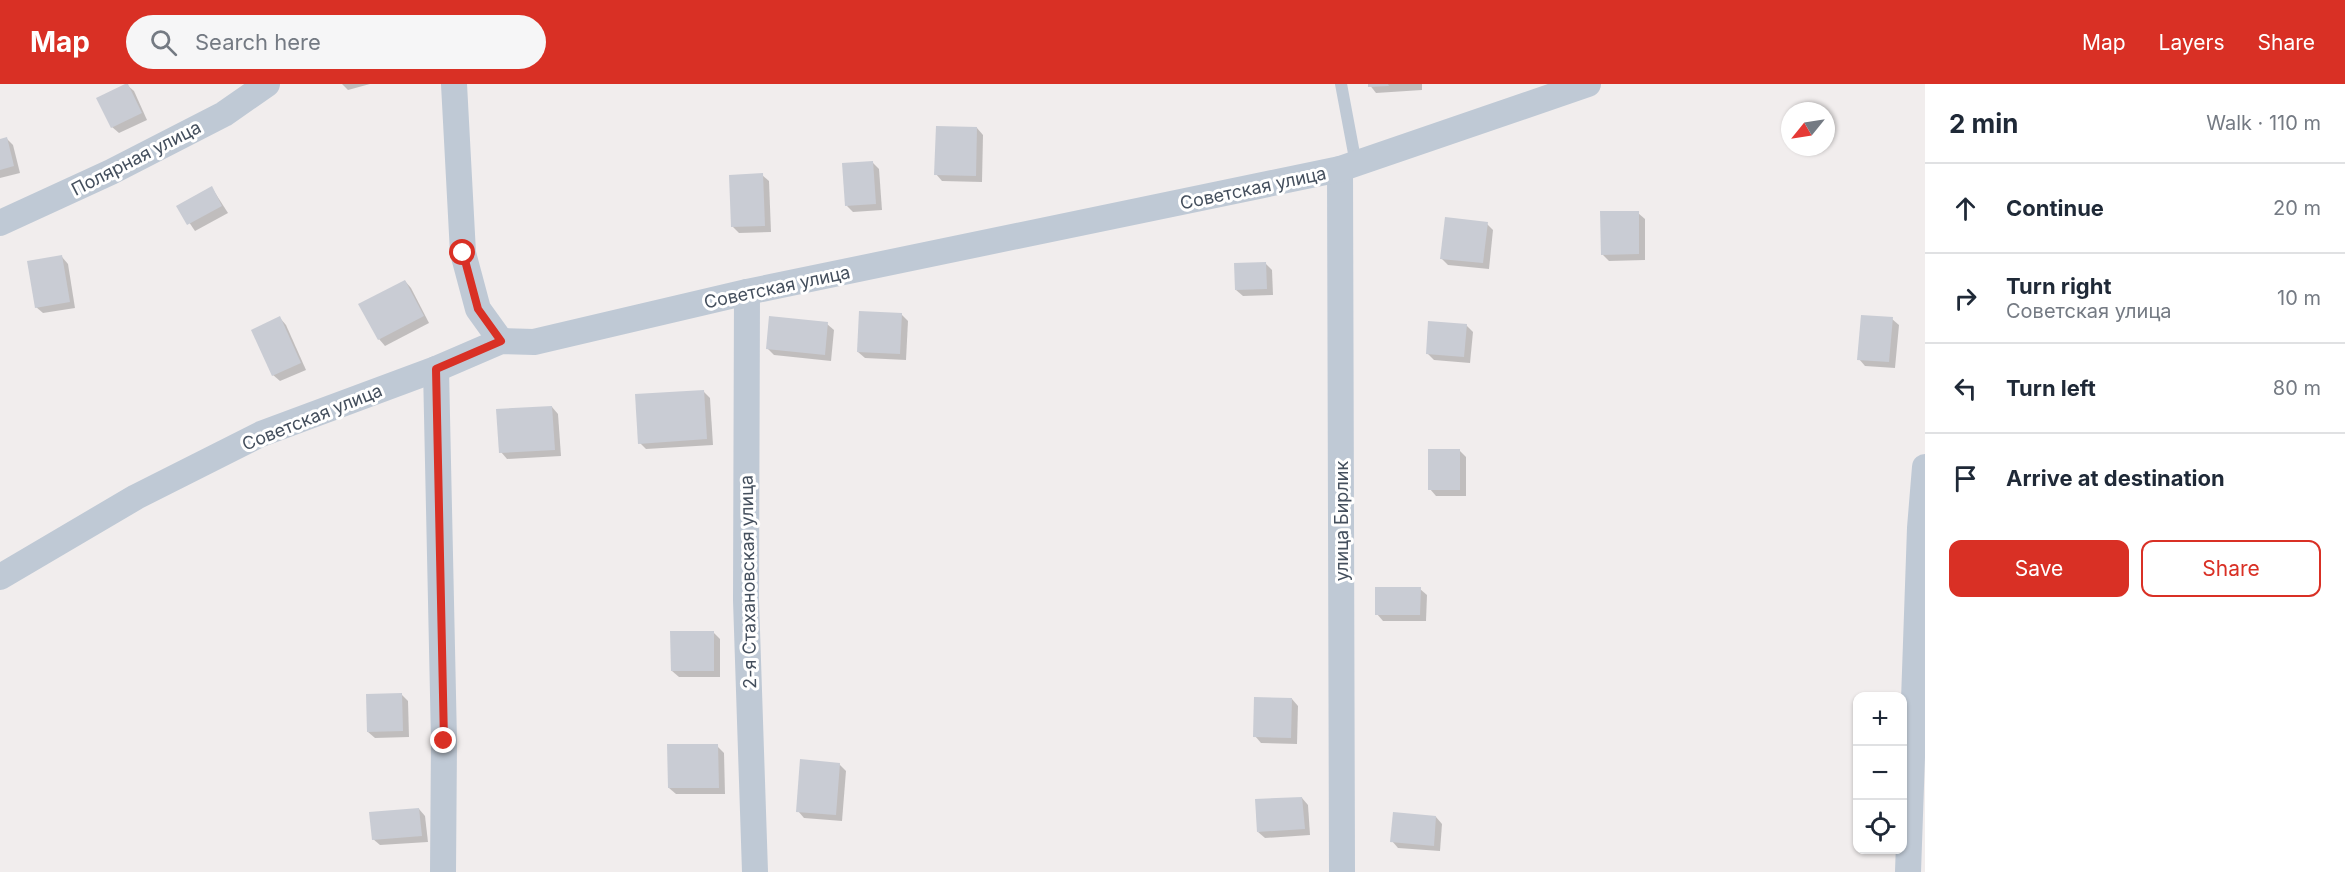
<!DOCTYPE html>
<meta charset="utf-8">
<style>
body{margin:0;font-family:Inter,sans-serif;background:#f6f6f7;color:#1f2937}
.controls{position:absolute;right:18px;bottom:18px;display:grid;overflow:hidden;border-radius:12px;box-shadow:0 2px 4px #0004}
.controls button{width:54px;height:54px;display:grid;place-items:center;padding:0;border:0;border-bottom:2px solid #e0e1e3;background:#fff;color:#1f2937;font:30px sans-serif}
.compass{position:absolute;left:1781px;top:18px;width:54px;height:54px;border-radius:50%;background:#fff;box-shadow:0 2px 4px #0004;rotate:240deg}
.stop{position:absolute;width:18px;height:18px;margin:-14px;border:4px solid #d93025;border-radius:50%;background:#fff}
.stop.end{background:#d93025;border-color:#fff;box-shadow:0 2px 6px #0008}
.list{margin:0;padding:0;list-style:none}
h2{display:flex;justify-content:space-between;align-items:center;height:78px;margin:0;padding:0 24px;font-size:26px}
h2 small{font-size:20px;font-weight:400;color:#747a83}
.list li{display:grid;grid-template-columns:39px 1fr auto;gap:18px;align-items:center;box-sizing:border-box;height:90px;padding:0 24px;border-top:2px solid #e0e1e3}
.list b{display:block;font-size:22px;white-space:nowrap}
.list p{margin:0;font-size:20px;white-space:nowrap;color:#747a83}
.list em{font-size:20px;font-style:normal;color:#747a83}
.actions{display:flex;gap:12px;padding:18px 24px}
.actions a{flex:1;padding:14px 0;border:2px solid #d93025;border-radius:12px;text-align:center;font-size:21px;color:#d93025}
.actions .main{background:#d93025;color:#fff}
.icon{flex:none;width:33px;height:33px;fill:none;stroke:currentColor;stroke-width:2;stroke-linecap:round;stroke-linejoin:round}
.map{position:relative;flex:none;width:1925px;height:788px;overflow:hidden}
header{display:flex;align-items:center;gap:36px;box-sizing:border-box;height:84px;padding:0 30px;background:#d93025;color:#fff}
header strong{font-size:28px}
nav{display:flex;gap:33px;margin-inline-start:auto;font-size:21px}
.search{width:420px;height:54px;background:#f6f6f7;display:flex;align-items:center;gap:15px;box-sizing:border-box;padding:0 21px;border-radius:33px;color:#747a83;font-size:22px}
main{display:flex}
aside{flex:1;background:#fff}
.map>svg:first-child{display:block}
.shadow{fill:#0003}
.building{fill:#c9ccd4}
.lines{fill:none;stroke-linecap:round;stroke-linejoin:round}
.lane{stroke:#bfc9d5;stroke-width:12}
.street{stroke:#bfc9d5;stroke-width:26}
.route{stroke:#d93025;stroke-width:8}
.labels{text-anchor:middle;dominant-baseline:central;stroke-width:6;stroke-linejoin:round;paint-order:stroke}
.street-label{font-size:18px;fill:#444f5d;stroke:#fff}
</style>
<header>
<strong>Map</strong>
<div class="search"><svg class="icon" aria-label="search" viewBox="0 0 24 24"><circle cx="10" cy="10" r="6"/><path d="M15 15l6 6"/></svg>Search here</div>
<nav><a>Map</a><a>Layers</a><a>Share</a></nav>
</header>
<main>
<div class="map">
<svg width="1925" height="788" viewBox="0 0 1925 788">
<rect width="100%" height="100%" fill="#f1eded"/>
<!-- shadow -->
<g class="shadow">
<path d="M342 0H370L348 6Z"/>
<path d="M1369 0H1422V6L1376 9Z"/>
<path d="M127 1 134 7 147 36 119 49 112 43Z"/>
<path d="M977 44 983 51 982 98 942 97 936 90Z"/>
<path d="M7 55 13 61 20 89 0 94V57Z"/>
<path d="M873 79 879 85 882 126 853 128 847 122Z"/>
<path d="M762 91 769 97 771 148 739 149 733 143Z"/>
<path d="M212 104 228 129 195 147 178 122Z"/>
<path d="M1638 129 1645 135V176L1609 177 1602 170Z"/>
<path d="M1487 140 1493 146 1489 185 1448 181 1441 174Z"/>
<path d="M62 173 68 180 75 224 43 229 36 223Z"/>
<path d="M1266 180 1272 186 1273 211 1243 212 1236 206Z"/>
<path d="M405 197 411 204 429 239 385 262 379 255Z"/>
<path d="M901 230 908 237 906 276 865 274 858 268Z"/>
<path d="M280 234 286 241 306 286 280 297 273 291Z"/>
<path d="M1892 235 1899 241 1895 284 1865 282 1859 275Z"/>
<path d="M827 240 834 246 831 277 774 271 767 264Z"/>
<path d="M1466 241 1473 248 1470 279 1434 276 1428 270Z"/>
<path d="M704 308 710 314 713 361 646 365 640 359Z"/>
<path d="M552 323 558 330 561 372 507 375 501 368Z"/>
<path d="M1460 367 1466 373V412H1436L1430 405Z"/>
<path d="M1420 505 1427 511 1426 537H1383L1377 530Z"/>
<path d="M713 548 720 555V593H679L672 587Z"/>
<path d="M401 610 408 617 409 653 375 654 368 648Z"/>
<path d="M1292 615 1298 622 1297 660 1261 659 1255 652Z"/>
<path d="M717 662 724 669 725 710H676L669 704Z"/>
<path d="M839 680 846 687 842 737 804 734 798 727Z"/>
<path d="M1302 714 1308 721 1310 751 1265 754 1258 748Z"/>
<path d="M419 725 425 732 428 758 380 761 373 755Z"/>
<path d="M1436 733 1442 740 1440 767 1398 764 1392 757Z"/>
</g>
<!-- building -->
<g class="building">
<path d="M125 0H128L142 29 111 44 96 14Z"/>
<path d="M1368 0H1388L1389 2 1368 3Z"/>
<path d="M936 42 977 43 976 92 934 91Z"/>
<path d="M7 53 14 82 0 86V55Z"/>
<path d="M873 77 876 120 845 122 842 79Z"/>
<path d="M763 89 765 142 731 143 729 91Z"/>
<path d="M212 102 222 122 187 141 176 122Z"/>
<path d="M1600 127H1639V170L1601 171Z"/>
<path d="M1445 133 1488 138 1483 179 1440 175Z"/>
<path d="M62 171 70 218 35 224 27 177Z"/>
<path d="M1266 178 1267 205 1235 206 1234 179Z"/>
<path d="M405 196 424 232 378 256 358 220Z"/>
<path d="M859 227 902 229 900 270 857 268Z"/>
<path d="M1861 231 1893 233 1889 278 1857 276Z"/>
<path d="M280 232 301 279 272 292 251 246Z"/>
<path d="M769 232 828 238 825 271 766 265Z"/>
<path d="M1428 237 1467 240 1464 273 1426 270Z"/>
<path d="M704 306 707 355 638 360 635 310Z"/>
<path d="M552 322 555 366 499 369 496 325Z"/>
<rect x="1428" y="365" width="32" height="41"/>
<path d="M1375 503H1421L1420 531H1375Z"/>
<path d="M670 547H714V587H671Z"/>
<path d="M402 609 403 647 367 648 366 610Z"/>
<path d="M1254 613 1292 614 1291 654 1253 653Z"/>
<path d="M667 660H718L719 704H668Z"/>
<path d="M800 675 840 679 836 731 796 728Z"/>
<path d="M1302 713 1305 745 1257 748 1255 715Z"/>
<path d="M419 724 422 752 372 756 369 728Z"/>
<path d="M1393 728 1436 732 1434 762 1390 758Z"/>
</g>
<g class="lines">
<!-- lane -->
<path class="lane" d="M1341 0 1356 80"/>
<!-- street -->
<g class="street">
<path d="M454 0 463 169 478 225 501 257"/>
<path d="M1340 85 1342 788"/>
<path d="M0 139 111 88 224 30 267 0"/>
<path d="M747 208 746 516 755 788"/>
<path d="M436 285 444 657 443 788"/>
<path d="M0 493 136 413 261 350 436 285 501 257 534 258 747 208 1340 85 1588 0"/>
<path d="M1908 788 1920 444 1925 383"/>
</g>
</g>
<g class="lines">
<!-- route -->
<path class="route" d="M444 657 436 285 501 257 478 225 463 169"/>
</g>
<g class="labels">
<!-- street labels -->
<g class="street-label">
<text transform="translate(136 74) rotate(-27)">Полярная улица</text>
<text transform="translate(1253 104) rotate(-12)">Советская улица</text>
<text transform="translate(777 203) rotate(-12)">Советская улица</text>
<text transform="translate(312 333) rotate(-22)">Советская улица</text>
<text transform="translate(1341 437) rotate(-90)">улица Бирлик</text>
<text transform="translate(748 498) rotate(-91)">2-я Стахановская улица</text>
</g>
</g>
</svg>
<div class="controls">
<button>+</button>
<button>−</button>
<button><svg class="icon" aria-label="locate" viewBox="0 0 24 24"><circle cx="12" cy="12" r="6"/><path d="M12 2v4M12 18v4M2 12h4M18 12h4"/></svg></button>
</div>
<svg class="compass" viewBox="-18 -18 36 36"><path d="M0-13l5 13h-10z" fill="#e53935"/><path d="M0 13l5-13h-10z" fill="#747a83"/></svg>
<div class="stop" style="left:463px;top:169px"></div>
<div class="stop end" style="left:444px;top:657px"></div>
</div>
<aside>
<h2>2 min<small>Walk · 110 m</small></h2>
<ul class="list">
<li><svg class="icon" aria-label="ahead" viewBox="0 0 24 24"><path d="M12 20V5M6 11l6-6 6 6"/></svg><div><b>Continue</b></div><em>20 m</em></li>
<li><svg class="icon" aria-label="right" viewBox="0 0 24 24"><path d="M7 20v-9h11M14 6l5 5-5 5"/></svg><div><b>Turn right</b><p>Советская улица</p></div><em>10 m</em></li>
<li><svg class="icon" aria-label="left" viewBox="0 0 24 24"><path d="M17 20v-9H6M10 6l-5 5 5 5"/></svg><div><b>Turn left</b></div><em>80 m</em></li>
<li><svg class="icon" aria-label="arrive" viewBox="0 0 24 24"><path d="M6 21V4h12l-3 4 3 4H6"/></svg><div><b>Arrive at destination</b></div></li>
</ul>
<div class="actions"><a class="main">Save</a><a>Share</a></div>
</aside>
</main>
